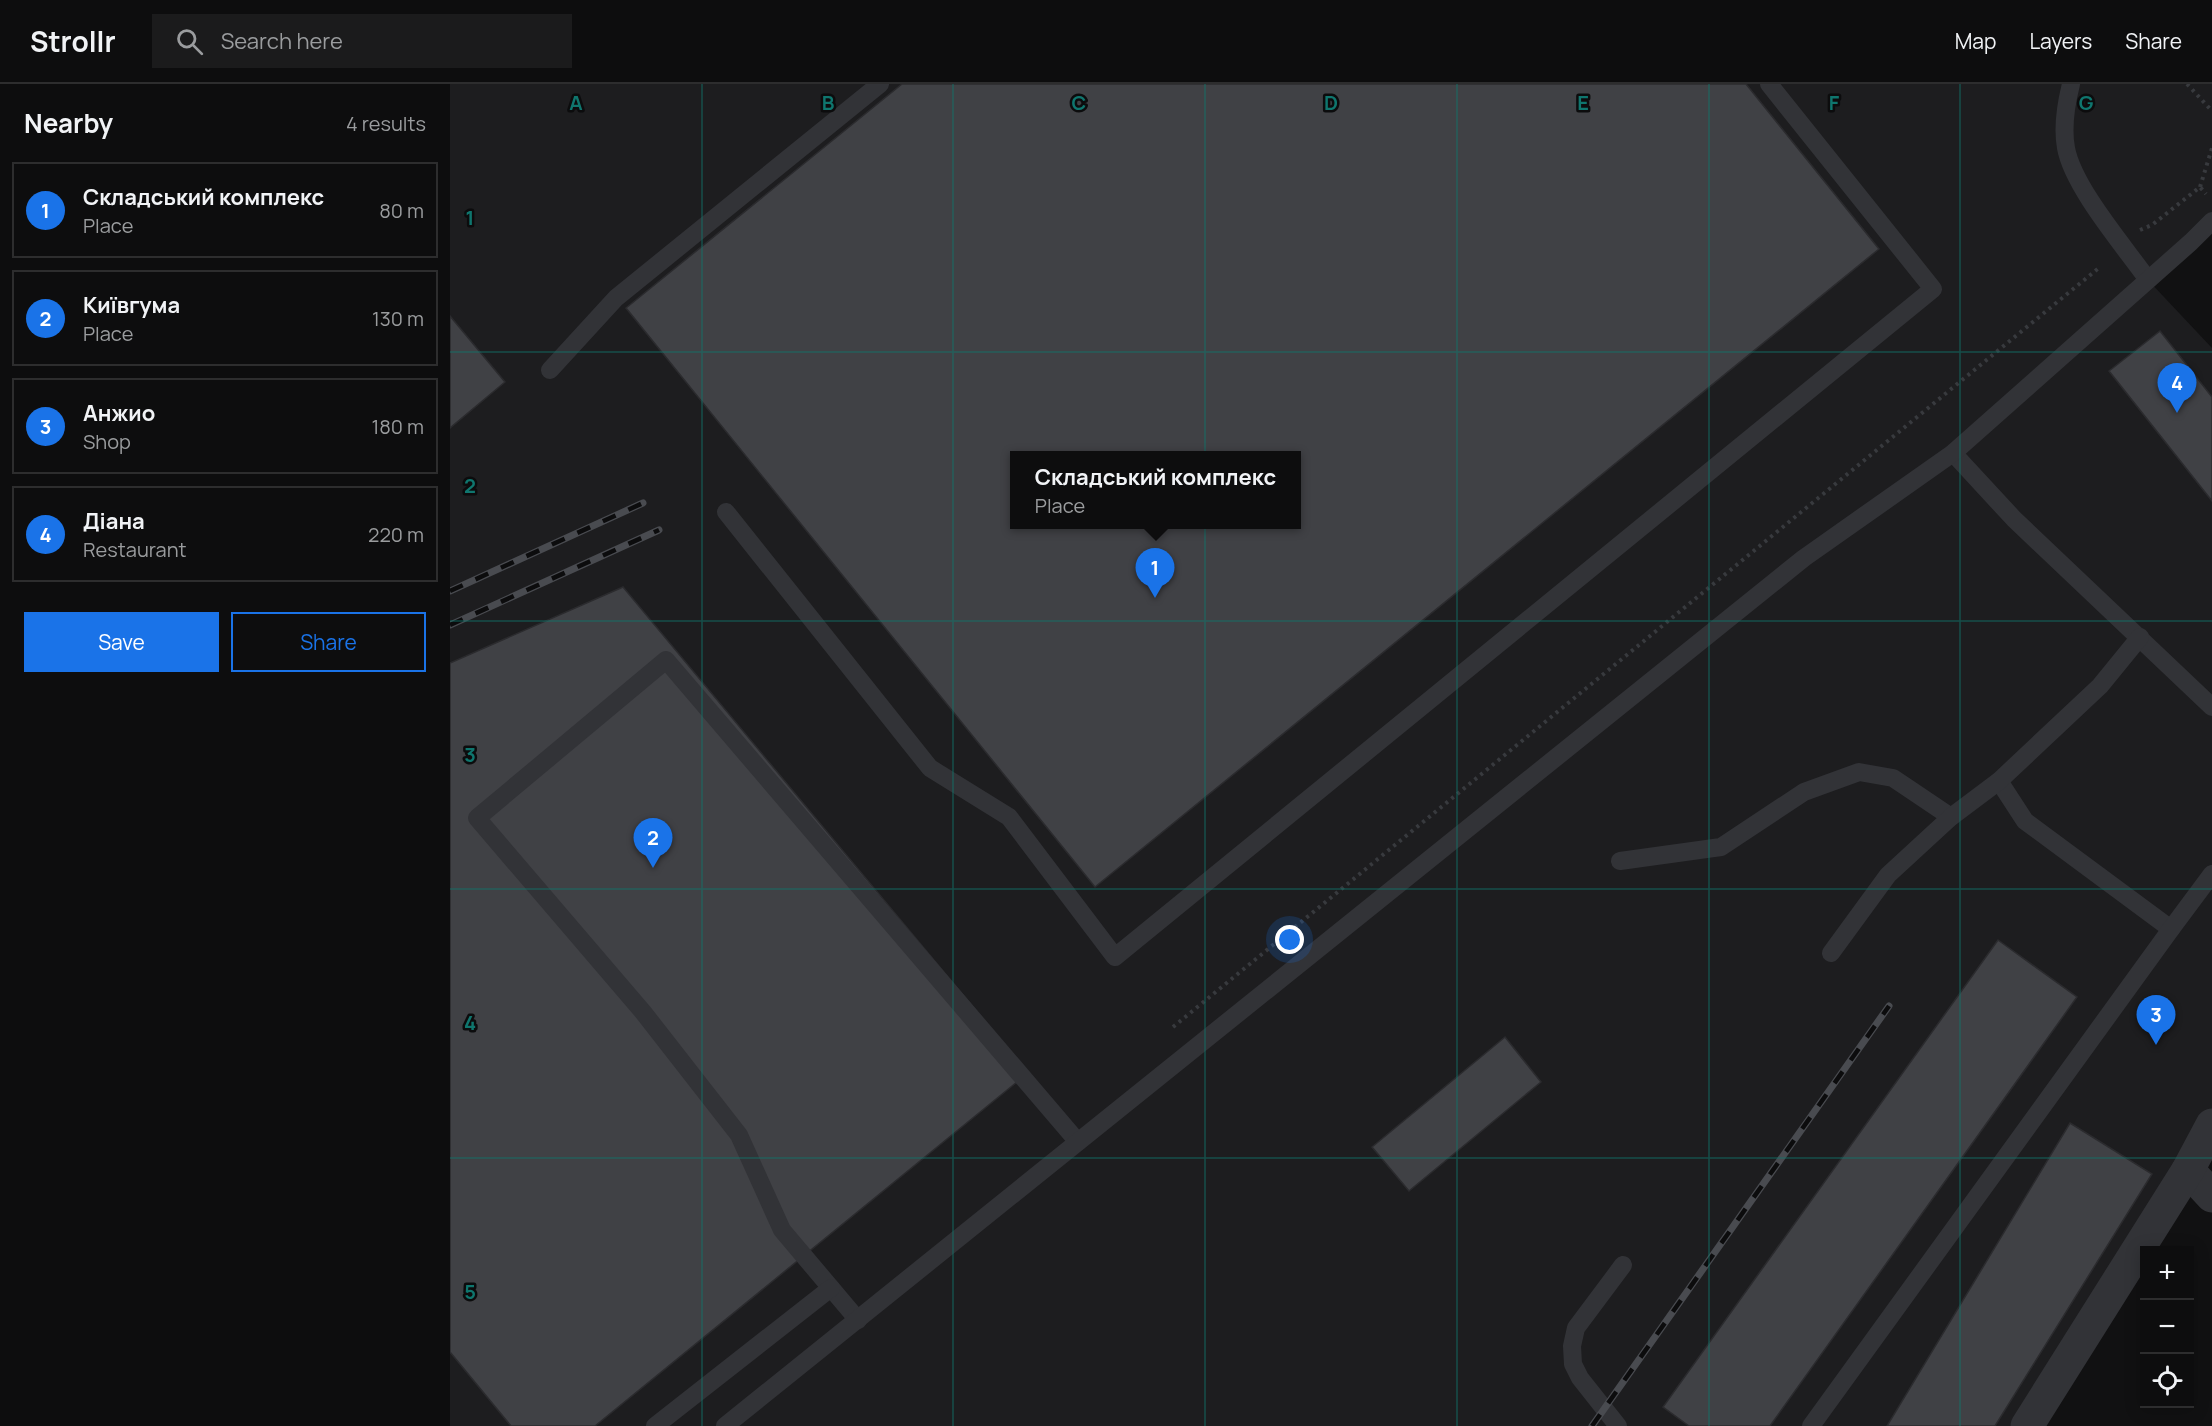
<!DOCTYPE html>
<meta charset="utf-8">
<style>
body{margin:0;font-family:Manrope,sans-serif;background:#1b1b1c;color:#f1f3f6}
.controls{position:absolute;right:18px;bottom:18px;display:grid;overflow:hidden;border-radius:0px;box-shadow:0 3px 15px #0003}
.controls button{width:54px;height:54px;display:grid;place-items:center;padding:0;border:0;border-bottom:2px solid #2d2d2e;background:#0d0d0e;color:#f1f3f6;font:30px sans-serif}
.you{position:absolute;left:840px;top:856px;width:21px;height:21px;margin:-15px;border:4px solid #fff;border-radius:50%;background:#1a73e8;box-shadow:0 0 0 9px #1a73e833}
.badge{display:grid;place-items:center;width:39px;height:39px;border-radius:50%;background:#1a73e8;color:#fff;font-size:20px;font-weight:700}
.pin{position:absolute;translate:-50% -50px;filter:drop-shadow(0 2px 3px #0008)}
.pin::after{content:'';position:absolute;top:32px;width:21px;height:18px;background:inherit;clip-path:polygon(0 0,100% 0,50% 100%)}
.popup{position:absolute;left:560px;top:367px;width:291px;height:78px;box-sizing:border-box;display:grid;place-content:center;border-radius:0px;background:#0d0d0e;filter:drop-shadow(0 2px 4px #0005);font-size:20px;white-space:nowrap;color:#9a9c9e}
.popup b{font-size:22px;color:#f1f3f6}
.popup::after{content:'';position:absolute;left:50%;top:100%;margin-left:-12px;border:12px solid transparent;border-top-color:#0d0d0e}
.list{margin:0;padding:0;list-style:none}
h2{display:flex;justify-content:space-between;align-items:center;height:78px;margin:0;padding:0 24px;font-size:26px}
h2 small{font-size:20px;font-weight:400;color:#9a9c9e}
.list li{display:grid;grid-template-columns:39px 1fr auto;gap:18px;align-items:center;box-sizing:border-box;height:96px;margin:0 12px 12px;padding:0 12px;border:2px solid #2d2d2e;border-radius:0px}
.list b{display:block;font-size:22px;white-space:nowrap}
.list p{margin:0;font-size:20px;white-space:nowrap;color:#9a9c9e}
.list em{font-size:20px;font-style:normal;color:#9a9c9e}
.actions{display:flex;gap:12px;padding:18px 24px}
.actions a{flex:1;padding:14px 0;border:2px solid #1a73e8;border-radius:0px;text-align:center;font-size:21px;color:#1a73e8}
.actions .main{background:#1a73e8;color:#fff}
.icon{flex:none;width:33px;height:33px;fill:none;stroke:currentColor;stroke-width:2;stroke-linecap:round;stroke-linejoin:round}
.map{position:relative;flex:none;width:1762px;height:1342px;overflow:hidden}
header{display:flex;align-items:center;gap:36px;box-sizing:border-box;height:84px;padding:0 30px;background:#0d0d0e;border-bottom:2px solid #2d2d2e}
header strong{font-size:28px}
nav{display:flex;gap:33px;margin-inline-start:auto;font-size:21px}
.search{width:420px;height:54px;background:#1b1b1c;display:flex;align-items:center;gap:15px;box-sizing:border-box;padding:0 21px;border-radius:0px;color:#9a9c9e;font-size:22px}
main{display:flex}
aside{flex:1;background:#0d0d0e}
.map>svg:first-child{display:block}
.built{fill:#1d1d1f;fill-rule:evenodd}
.building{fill:#404145;stroke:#2b2b2e;stroke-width:1.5;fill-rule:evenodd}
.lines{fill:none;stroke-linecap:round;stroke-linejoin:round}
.path{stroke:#383a3e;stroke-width:4;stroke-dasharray:3 4.5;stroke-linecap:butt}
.lane{stroke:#323337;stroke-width:18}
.street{stroke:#323337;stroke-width:33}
.rail-casing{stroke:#494b50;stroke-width:7}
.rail{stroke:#0c0c0d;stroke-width:4.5;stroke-dasharray:14;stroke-linecap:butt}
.grid{fill:none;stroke:#0f766e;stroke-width:1.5;stroke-opacity:0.55}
.grid-label{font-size:20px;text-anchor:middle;font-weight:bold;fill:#0f766e;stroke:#0c0c0d;stroke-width:5;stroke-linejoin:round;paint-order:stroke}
</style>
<header>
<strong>Strollr</strong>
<div class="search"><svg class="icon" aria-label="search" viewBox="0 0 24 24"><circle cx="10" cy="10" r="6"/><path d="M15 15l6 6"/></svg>Search here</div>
<nav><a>Map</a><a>Layers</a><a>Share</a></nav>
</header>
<main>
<aside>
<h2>Nearby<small>4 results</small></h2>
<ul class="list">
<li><span class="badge">1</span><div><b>Складський комплекс</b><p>Place</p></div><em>80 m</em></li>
<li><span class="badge">2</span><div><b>Київгума</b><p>Place</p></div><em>130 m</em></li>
<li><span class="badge">3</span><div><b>Анжио</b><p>Shop</p></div><em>180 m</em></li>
<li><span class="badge">4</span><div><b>Діана</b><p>Restaurant</p></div><em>220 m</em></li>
</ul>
<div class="actions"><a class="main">Save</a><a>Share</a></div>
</aside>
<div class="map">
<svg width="1762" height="1342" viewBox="0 0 1762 1342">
<rect width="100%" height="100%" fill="#111112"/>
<!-- built -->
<path class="built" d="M0 0H1762V137L1698 196 1762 264V1041L1577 1342H0ZM564 372H846V440H564Z"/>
<!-- building -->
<g class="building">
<path d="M452 0H1296L1429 165 645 803 176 224ZM564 372H846V440H564Z"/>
<path d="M0 232 55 298 0 344Z"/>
<path d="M1710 247 1762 313V417L1659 287Z"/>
<path d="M173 503 578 989 145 1342H61L0 1268V579Z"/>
<path d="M1548 856 1627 913 1320 1342H1239L1213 1323Z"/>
<path d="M1055 953 1091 998 959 1107 922 1063Z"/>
<path d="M1620 1039 1702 1090 1545 1342H1437Z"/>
</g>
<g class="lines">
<!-- path -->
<g class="path">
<path d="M1737 0 1762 27"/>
<path d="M1750 103 1762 64"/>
<path d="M1690 146 1702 141 1750 103 1756 110"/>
<path d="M723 943 1650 183"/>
</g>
<!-- lane -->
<g class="lane">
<path d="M1621 0C1616 20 1612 42 1616 64 1623 103 1674 162 1698 196"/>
<path d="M100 286 166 214 430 0"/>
<path d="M1503 369 1564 435 1762 623"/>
<path d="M276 428 480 684 559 733 665 873 1483 205 1319 0"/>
<path d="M1549 697 1575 737 1721 845"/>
<path d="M1170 777 1271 763 1354 708 1409 688 1443 694 1501 733"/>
<path d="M1381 869 1438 791 1501 733 1549 697 1650 602 1690 553"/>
<path d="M408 1236 332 1146 289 1051 193 928 27 734 216 576 628 1058"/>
<path d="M205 1342 381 1204"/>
<path d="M275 1342 1354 474 1503 369 1741 158 1762 137"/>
<path d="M1168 1342 1130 1294 1123 1280 1122 1262 1126 1244 1173 1181"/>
<path d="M1361 1342 1721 845 1762 790"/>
</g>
<!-- street -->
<g class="street">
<path d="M1738 1086 1762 1112"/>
<path d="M1577 1342 1738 1086 1762 1041"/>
</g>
<defs>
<g id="rail">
<path d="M0 507 193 419"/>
<path d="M0 541 209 446"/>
<path d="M1142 1342 1439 922"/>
</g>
</defs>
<!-- rail casing -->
<use href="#rail" class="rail-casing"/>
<!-- rail -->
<use href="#rail" class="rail"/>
</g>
<!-- grid -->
<path class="grid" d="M252 0V1342M503 0V1342M755 0V1342M1007 0V1342M1259 0V1342M1510 0V1342M0 268H1762M0 537H1762M0 805H1762M0 1074H1762"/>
<g class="grid-label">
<text x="126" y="26">A</text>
<text x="378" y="26">B</text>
<text x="629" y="26">C</text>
<text x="881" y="26">D</text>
<text x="1133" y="26">E</text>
<text x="1384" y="26">F</text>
<text x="1636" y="26">G</text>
<text x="20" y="141">1</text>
<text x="20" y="409">2</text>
<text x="20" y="678">3</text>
<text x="20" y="946">4</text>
<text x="20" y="1215">5</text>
</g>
</svg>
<div class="controls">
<button>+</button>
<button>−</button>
<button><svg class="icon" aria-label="locate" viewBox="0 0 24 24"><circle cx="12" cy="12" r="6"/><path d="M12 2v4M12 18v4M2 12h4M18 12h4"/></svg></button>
</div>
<div class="you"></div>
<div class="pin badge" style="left:705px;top:514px">1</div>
<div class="popup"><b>Складський комплекс</b>Place</div>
<div class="pin badge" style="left:203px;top:784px">2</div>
<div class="pin badge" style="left:1706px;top:961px">3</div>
<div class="pin badge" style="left:1727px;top:329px">4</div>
</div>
</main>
